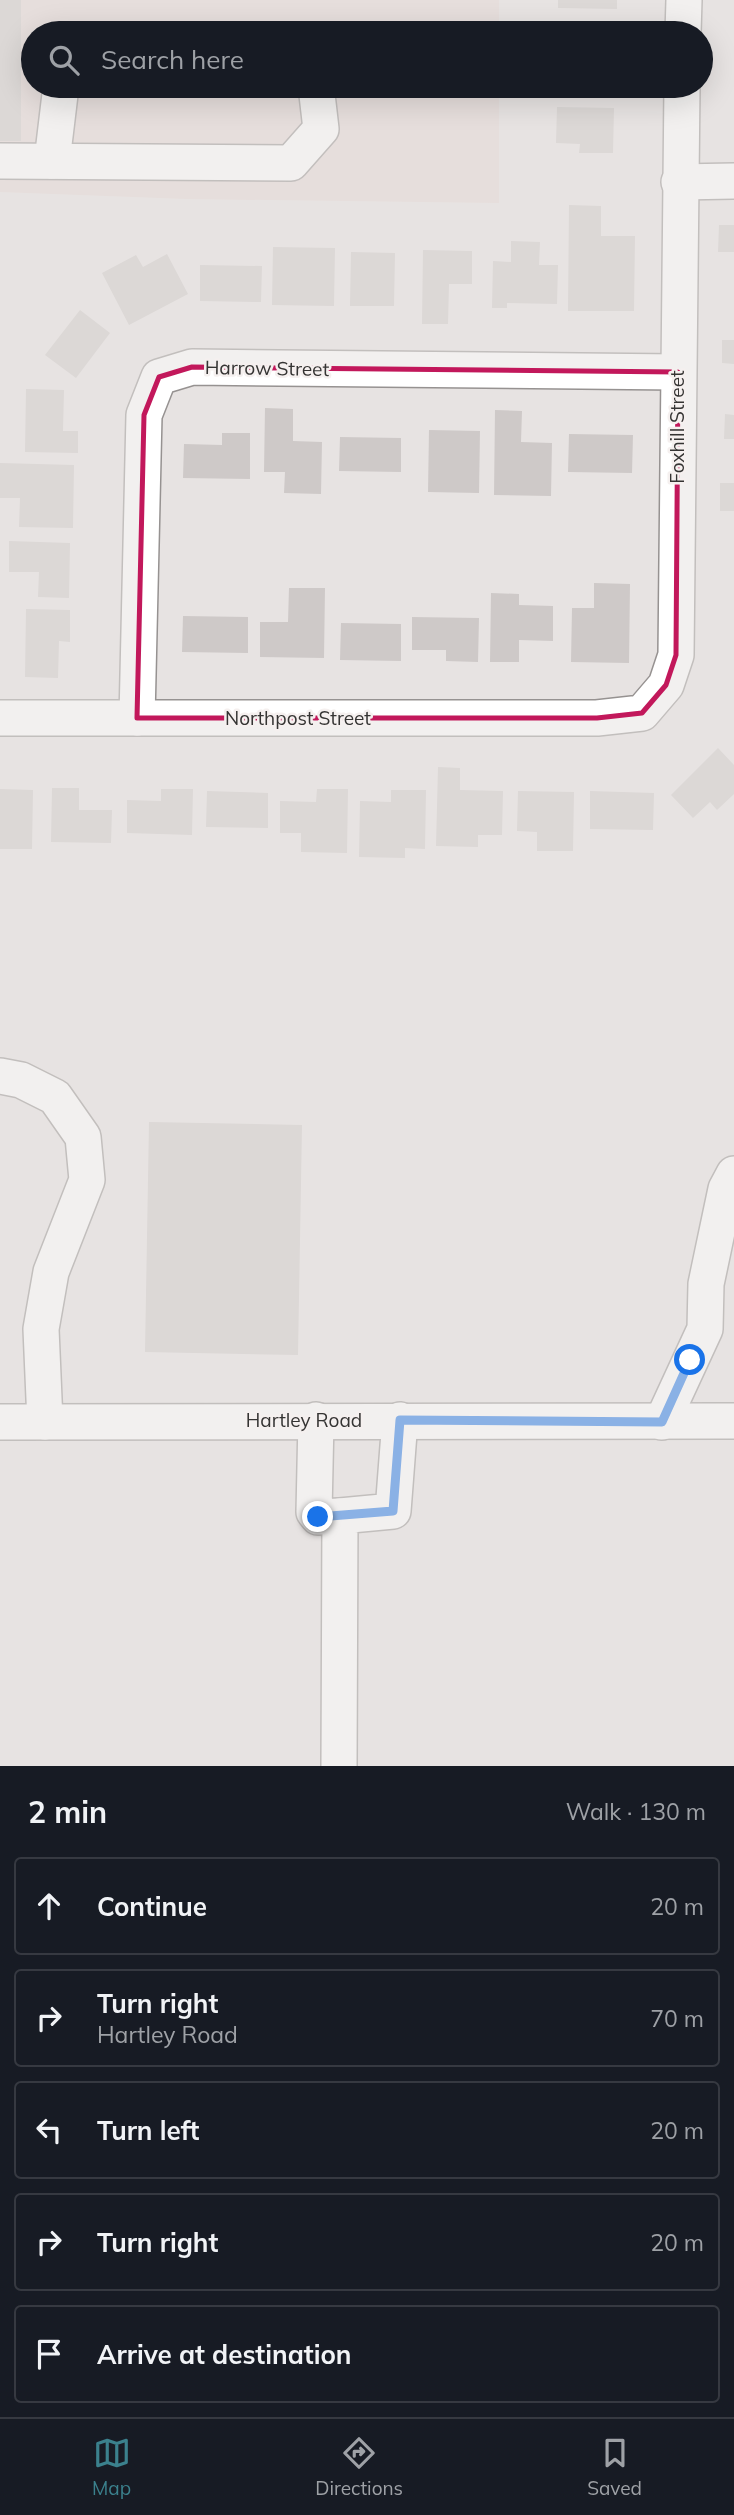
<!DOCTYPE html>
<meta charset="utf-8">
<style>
body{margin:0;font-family:Mulish,sans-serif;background:#242831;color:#f1f3f6}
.stop{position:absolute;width:21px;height:21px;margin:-16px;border:5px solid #1a73e8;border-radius:50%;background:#fff}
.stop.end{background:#1a73e8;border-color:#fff;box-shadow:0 2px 7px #0008}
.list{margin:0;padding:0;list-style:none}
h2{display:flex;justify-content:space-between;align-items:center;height:91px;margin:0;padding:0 28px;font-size:30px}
h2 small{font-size:23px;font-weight:400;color:#9ea1a6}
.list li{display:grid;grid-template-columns:46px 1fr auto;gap:21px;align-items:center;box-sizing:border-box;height:98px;margin:0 14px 14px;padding:0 14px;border:2px solid #363941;border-radius:7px}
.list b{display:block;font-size:26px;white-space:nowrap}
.list p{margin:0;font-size:23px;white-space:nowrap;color:#9ea1a6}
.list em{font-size:23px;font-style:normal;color:#9ea1a6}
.icon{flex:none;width:38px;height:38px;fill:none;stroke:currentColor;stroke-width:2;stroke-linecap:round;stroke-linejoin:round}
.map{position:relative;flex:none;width:734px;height:1766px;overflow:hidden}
.search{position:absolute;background:#171b24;box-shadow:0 7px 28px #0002;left:21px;right:21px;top:21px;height:77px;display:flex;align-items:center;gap:18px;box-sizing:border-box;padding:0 24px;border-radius:38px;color:#9ea1a6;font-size:26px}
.sheet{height:651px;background:#171b24}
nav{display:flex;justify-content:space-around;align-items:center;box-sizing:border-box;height:98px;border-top:2px solid #363941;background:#171b24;font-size:19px;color:#9ea1a6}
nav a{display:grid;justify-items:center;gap:4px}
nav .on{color:#3b818d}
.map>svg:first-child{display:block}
.built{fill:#e5d7d5}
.building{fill:#cec9c8}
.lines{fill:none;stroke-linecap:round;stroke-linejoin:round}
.minor-casing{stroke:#969291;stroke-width:38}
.minor{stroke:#fff;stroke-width:35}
.route{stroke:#1a73e8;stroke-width:9}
.marked{fill:none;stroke:#c2185b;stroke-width:5;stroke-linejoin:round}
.labels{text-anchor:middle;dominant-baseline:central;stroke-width:5;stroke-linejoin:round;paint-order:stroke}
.street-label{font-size:19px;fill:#353433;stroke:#f5f0ef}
</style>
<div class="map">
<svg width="734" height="1766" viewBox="0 0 734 1766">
<rect width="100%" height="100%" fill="#e7e3e2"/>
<!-- built -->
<path class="built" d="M0 0H499V33H33V86H499V203L187 199 0 192Z"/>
<!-- building -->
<g class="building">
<rect x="0" y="0" width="21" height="141"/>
<path d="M558 0H617V9L558 8Z"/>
<path d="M573 28 617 29V33H572Z"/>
<path d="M557 107 614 108 613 153H579L580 144 556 143Z"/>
<path d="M569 205 601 206V236H635L634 311H568Z"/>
<path d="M719 225H734V252H718Z"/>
<path d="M511 241 540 242 539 265H558L557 304 507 303V308H492L493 261 511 262Z"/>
<path d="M273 247 335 248 334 306 272 305Z"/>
<path d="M423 250 472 251V284H449L448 324H422Z"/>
<path d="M351 252 395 253 394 306H350Z"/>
<path d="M167 254 188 294 129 325 102 273 136 255 143 267Z"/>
<path d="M200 265 262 266 261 302 200 301Z"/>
<path d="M80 310 110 333 76 378 45 355Z"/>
<path d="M722 340H734V364L722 363Z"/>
<path d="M26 389 64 390 63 431H78V453L25 452Z"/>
<path d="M265 408 293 409V441L322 442 321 494 284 493 285 472H264Z"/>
<path d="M495 410 522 411 521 442 552 443 551 496 494 495Z"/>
<path d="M725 414 734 415V439H724Z"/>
<path d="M429 430 480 431 479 493 428 492Z"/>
<path d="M222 433H250V479L183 478 184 444 222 445Z"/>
<path d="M569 434 633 435 632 473 568 472Z"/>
<path d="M340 437 401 438V472L339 471Z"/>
<path d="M0 463 74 465 73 528 19 527 20 498H0Z"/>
<rect x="720" y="483" width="14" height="28"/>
<path d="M9 541 70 543 69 598 38 597 39 572H9Z"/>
<path d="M594 583 630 584 629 663 571 662 572 608H594Z"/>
<path d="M289 588H325L324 658 260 657V622H288Z"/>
<path d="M491 593 519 594V605L553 606V641L519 640V662H490Z"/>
<path d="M26 609 70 610V642L59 641 58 678 25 677Z"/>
<path d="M183 616 248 617V653L182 652Z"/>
<path d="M412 617 479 618 478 662 446 661V650H412Z"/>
<path d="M341 623 401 624V661L340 660Z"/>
<path d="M718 748 734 765V794L717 810 710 802 693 818 671 795Z"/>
<path d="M438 767 460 768V790L503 791 502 835H478V847L436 846Z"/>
<path d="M52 788H79V810H112L111 843 51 842Z"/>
<path d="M0 789 33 790 32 849H0Z"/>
<path d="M161 789H193L192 835 127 833V800L161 801Z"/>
<path d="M317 789H348L347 853 301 852V833H280V801L316 802Z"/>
<path d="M391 790H426L425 849 405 848V858L359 857 360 801 391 802Z"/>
<path d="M207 791 268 793V828L206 827Z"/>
<path d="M518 791 574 792 573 851H537V832L517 831Z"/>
<path d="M590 791 654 793 653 830 590 829Z"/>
<path d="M149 1122 302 1125 298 1355 145 1352Z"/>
</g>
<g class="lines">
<defs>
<g id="minor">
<path d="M683 33 684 0"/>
<path d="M0 161 291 163 321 129 316 86"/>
<path d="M52 161 61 86"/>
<path d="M679 182 734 181"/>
<path d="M0 718H597L642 713 666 685 676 655 682 86"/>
<path d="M137 718 144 415 159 377 192 367 678 372"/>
<path d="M0 1076 21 1080 55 1097 83 1137 87 1180 51 1272 41 1329 45 1422"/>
<path d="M316 1420 314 1512 318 1517 340 1516"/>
<path d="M0 1422 734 1421"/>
<path d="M662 1422 705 1329 706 1284 726 1189 734 1174"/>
<path d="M339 1766 340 1516 393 1511 400 1420"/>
</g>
</defs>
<!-- minor casing -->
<use href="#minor" class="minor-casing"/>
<!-- minor -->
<use href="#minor" class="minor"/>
</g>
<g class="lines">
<!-- route -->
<path class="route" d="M318 1517 393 1511 400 1420 662 1422 690 1360"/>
</g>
<!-- marked area -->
<path d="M0 0H734V1766H0ZM192 367 678 372 676 655 666 685 642 713 597 718H137L144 415 159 377Z" fill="#e7e3e2" fill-opacity=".55" fill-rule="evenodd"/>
<path class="marked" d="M192 367 678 372 676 655 666 685 642 713 597 718H137L144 415 159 377Z"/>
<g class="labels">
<!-- street labels -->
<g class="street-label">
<text transform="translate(267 368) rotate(1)">Harrow Street</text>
<text transform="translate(677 427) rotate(-90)">Foxhill Street</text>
<text x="298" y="718">Northpost Street</text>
<text x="304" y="1420">Hartley Road</text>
</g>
</g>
</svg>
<div class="stop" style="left:690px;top:1360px"></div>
<div class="stop end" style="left:318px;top:1517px"></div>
<div class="search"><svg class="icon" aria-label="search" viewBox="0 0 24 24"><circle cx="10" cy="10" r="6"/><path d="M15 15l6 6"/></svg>Search here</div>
</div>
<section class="sheet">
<h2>2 min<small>Walk · 130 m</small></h2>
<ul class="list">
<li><svg class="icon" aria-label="ahead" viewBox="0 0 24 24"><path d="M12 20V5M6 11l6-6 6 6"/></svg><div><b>Continue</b></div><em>20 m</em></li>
<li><svg class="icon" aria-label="right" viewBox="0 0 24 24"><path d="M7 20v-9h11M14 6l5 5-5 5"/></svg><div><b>Turn right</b><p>Hartley Road</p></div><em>70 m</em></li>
<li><svg class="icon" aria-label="left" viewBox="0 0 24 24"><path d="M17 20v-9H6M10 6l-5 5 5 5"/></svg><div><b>Turn left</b></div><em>20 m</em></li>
<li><svg class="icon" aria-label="right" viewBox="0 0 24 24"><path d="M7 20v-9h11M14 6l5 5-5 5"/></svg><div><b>Turn right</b></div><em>20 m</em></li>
<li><svg class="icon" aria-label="arrive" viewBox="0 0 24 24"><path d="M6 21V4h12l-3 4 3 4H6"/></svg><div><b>Arrive at destination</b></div></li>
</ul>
</section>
<nav>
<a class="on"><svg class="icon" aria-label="map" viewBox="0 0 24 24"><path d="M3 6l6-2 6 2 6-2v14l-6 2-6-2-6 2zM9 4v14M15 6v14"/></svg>Map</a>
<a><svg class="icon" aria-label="directions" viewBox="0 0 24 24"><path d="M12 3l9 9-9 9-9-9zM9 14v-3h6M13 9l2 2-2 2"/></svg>Directions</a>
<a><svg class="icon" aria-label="saved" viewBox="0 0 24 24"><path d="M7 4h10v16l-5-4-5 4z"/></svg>Saved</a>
</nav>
